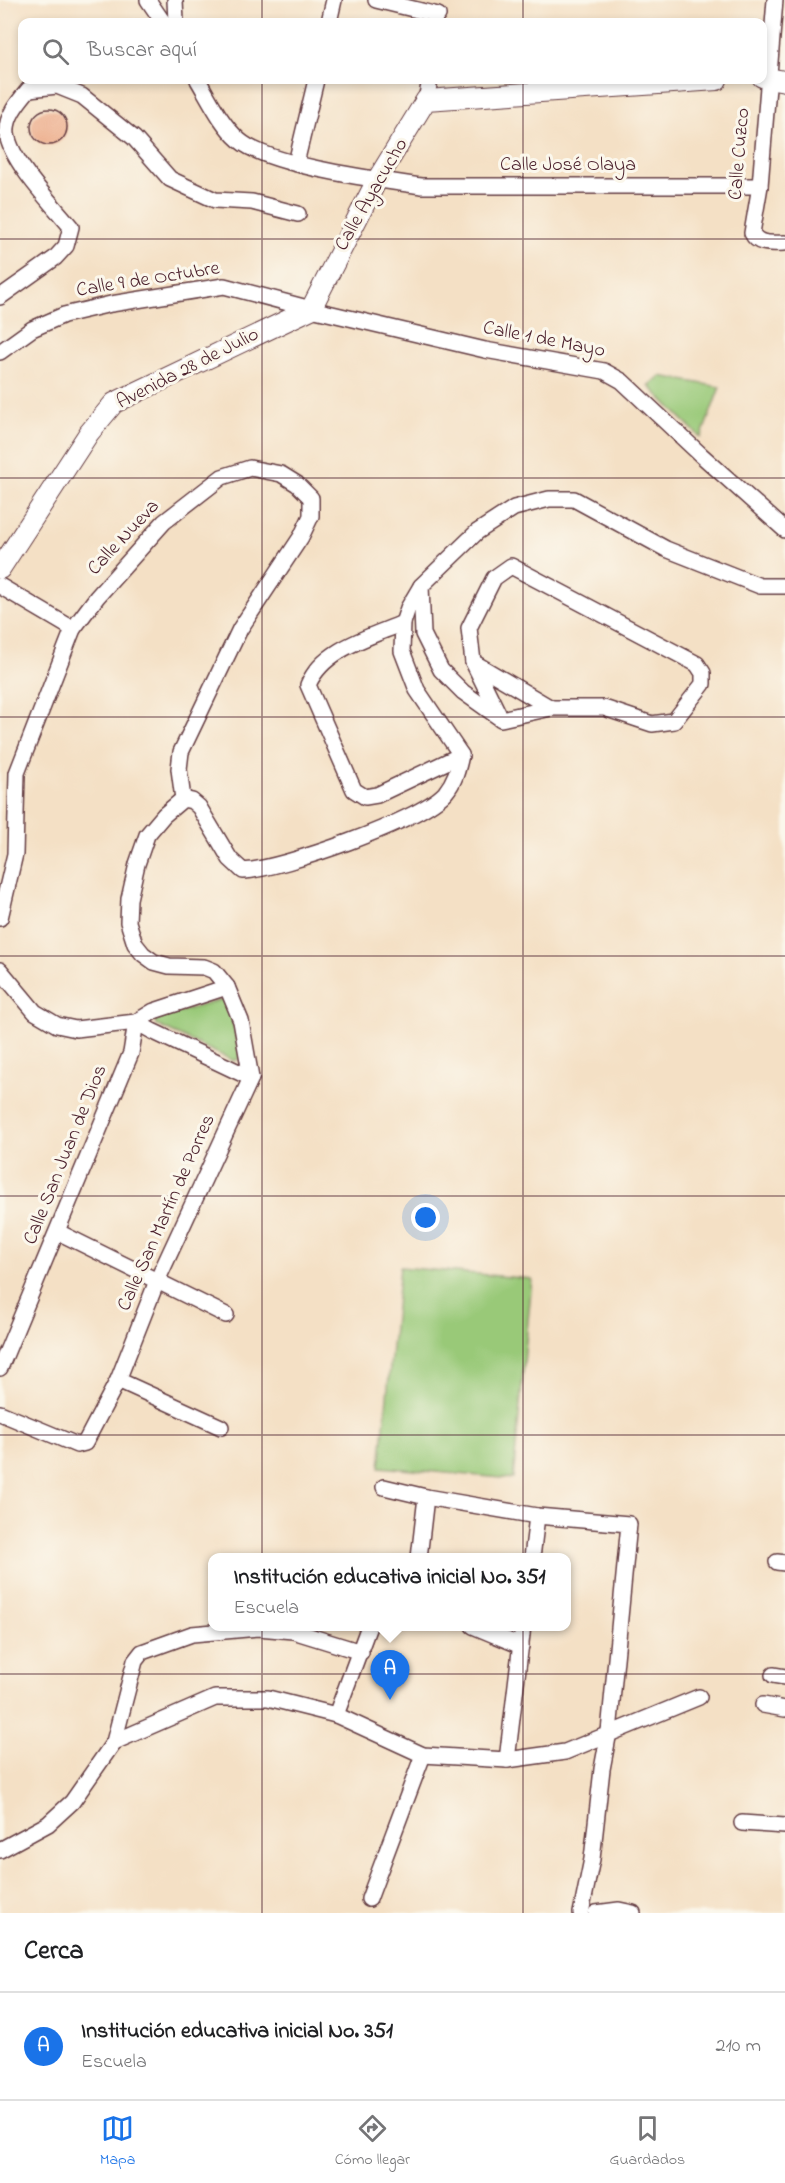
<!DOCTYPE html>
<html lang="es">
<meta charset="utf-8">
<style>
body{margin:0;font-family:"Indie Flower",sans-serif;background:#f6f6f6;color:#202124}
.you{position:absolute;left:426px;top:1218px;width:21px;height:21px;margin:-15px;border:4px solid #fff;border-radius:50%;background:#1a73e8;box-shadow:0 0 0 9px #1a73e833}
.badge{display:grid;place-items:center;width:39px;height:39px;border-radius:50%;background:#1a73e8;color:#fff;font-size:20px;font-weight:700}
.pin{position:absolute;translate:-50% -50px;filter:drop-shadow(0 2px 3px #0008)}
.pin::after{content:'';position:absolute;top:32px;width:21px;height:18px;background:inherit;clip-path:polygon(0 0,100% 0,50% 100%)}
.popup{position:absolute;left:208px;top:1553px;width:363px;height:78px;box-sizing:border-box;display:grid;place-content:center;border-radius:12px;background:#fff;filter:drop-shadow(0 2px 4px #0005);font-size:20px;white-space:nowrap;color:#757577}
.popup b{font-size:22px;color:#202124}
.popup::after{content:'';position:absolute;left:50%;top:100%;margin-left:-12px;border:12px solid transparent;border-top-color:#fff}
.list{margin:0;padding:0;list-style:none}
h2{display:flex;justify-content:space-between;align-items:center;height:78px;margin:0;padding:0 24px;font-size:26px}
h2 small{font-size:20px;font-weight:400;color:#757577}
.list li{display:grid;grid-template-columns:39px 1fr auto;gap:18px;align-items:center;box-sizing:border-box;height:108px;padding:0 24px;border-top:2px solid #e0e0e0}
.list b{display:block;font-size:22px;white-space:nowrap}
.list p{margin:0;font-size:20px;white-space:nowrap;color:#757577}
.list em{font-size:20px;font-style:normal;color:#757577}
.icon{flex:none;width:33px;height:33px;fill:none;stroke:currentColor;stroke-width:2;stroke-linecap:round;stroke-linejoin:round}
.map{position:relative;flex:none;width:785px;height:1913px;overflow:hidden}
.search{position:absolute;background:#fff;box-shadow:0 3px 9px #0003;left:18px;right:18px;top:18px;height:66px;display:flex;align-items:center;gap:15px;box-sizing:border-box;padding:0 21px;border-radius:12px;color:#757577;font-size:22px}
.sheet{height:186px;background:#fff}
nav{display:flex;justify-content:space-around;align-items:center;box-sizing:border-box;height:84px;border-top:2px solid #e0e0e0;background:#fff;font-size:16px;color:#757577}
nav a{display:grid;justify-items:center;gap:3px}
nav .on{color:#1a73e8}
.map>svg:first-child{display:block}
.green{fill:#99c978;stroke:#727452;stroke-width:1.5}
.building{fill:#eba581}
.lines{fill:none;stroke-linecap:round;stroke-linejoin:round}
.minor-casing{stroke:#643c42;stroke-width:18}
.tertiary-casing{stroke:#643c42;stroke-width:22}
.minor{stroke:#fff;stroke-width:15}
.tertiary{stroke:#fff;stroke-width:20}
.grid{fill:none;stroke:#4a1f2b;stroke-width:1.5;stroke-opacity:0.55}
.labels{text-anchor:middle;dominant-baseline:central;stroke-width:6;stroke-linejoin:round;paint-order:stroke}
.street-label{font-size:20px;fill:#4a1f2b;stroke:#fbf7ec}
</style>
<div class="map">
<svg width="785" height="1913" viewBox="0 0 785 1913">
<rect width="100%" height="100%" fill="#fbf7ec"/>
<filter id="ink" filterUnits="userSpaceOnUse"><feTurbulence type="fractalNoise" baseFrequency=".0167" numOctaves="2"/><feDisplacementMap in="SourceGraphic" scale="12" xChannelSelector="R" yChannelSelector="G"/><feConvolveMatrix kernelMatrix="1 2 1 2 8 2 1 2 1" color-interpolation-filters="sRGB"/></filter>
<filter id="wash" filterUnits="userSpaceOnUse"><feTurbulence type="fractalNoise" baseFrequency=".008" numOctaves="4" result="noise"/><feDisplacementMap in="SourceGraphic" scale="24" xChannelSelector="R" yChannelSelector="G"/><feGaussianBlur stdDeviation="1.35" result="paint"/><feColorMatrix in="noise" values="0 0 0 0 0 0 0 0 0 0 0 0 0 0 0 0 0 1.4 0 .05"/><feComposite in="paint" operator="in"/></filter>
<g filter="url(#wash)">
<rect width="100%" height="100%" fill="#f4e0c5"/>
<!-- green -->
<g class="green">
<path d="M660 376 720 387 701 438 649 386Z"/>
<path d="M223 999 229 1003 240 1058 234 1061 156 1025 155 1019Z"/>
<path d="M400 1267 532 1279 513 1479 380 1467Z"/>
</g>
<g id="blocks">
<!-- building -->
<circle class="building" cx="49" cy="127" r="18"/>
</g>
</g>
<g filter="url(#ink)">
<use href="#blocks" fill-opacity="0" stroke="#643c42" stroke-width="1.5"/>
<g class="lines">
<defs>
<g id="minor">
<path d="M148 0 163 22"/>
<path d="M175 0 176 22"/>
<path d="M376 0 438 15"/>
<path d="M775 0 760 186 752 233C758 246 773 243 785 243"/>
<path d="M329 22 334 0"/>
<path d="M198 80C210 100 221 124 239 140 268 166 380 180 421 186H760"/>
<path d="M426 100 430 80"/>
<path d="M296 163 316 80"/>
<path d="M0 297 55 258 66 246 71 227C53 205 11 162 7 134 5 117 19 101 29 89L57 86 82 96 134 138 170 179 215 200 252 202 298 214"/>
<path d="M0 352 32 329 64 315 111 304 224 286 311 309 485 350 604 371 622 381 700 454 785 530"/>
<path d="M0 586 73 629"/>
<path d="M421 586 423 634 441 670 463 692 501 719 551 708H604L652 724 674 721 703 684V673L697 664 511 566 494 578 469 628 473 662 501 719"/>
<path d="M403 623C370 637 323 649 308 685L354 790 365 797 377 795 461 755"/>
<path d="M473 662 551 708"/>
<path d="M0 918 15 854 17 773 73 629 97 597 164 522 222 477 250 468 281 474 297 484 311 498V516L301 537 240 629 181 752 179 769 183 799"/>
<path d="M0 970 35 1012 57 1025 76 1029 136 1022 154 1011 227 987"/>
<path d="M58 1232 226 1315"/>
<path d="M0 1368 131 1053 136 1022 152 1031 251 1078"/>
<path d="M118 1380 221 1427"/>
<path d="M0 1413 77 1445 85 1443 118 1380 157 1281 251 1078 241 1021 227 987 214 971 204 967 169 966 154 962 143 954 135 944 128 922 129 899 137 864 147 835 164 815 183 799 192 801 199 807 230 859 243 871C282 869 419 821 445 793 455 781 458 769 461 755L417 690 402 651 403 623 408 608 421 586 477 532 514 508 549 499H574L666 549 760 586H785"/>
<path d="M384 1487 426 1497 537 1516 629 1524 609 1732 602 1769 592 1859 581 1913"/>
<path d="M419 1558 426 1497"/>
<path d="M532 1558 537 1516"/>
<path d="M777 1562 785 1563"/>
<path d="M473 1626 521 1646"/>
<path d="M773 1675 785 1677"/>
<path d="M763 1705 785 1709"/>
<path d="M336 1715 369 1626"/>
<path d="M114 1742 215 1698H268L336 1715 423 1755 507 1760 565 1752 699 1697"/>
<path d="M507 1760 523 1626"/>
<path d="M742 1823 785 1826"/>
<path d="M0 1850 48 1824 72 1802 114 1742 135 1661 142 1652 192 1634 258 1628 293 1631 361 1652"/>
<path d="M369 1899 423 1755"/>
<path d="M596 1913 619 1910 633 1913"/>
</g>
<g id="tertiary">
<path d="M762 77 785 81"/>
<path d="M0 569 89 433 114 403 311 309 377 180 426 100 717 80"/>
</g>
</defs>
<!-- minor casing -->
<use href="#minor" class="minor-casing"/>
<!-- tertiary casing -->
<use href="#tertiary" class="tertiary-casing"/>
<!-- minor -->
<use href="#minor" class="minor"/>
<!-- tertiary -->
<use href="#tertiary" class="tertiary"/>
</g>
</g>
<!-- grid -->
<path class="grid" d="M262 0V22M523 0V22M262 80V1913M523 80V1913M0 239H785M0 478H785M0 717H785M0 956H785M0 1196H785M0 1435H785M0 1674H785"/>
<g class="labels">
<!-- street labels -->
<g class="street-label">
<text transform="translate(740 154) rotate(-85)">Calle Cuzco</text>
<text x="568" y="165">Calle José Olaya</text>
<text transform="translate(372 195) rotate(-60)">Calle Ayacucho</text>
<text transform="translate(148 280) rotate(-9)">Calle 9 de Octubre</text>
<text transform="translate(544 340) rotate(11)">Calle 1 de Mayo</text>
<text transform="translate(188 369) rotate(-27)">Avenida 28 de Julio</text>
<text transform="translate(124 538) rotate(-47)">Calle Nueva</text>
<text transform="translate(66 1155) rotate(-68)">Calle San Juan de Dios</text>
<text transform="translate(167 1213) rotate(-66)">Calle San Martín de Porres</text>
</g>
</g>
</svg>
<div class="you"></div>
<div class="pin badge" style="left:390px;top:1700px">A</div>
<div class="popup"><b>Institución educativa inicial No. 351</b>Escuela</div>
<div class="search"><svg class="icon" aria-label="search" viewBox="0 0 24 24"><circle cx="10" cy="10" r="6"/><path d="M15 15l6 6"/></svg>Buscar aquí</div>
</div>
<section class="sheet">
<h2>Cerca<small></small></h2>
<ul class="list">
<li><span class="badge">A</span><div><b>Institución educativa inicial No. 351</b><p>Escuela</p></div><em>210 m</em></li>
</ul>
</section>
<nav>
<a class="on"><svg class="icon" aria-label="map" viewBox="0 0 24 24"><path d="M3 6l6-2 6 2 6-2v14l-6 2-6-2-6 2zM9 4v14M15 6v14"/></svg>Mapa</a>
<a><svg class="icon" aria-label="directions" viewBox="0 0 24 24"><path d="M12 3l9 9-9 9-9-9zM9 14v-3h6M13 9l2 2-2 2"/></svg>Cómo llegar</a>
<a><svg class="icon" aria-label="saved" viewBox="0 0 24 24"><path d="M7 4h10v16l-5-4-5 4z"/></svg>Guardados</a>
</nav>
